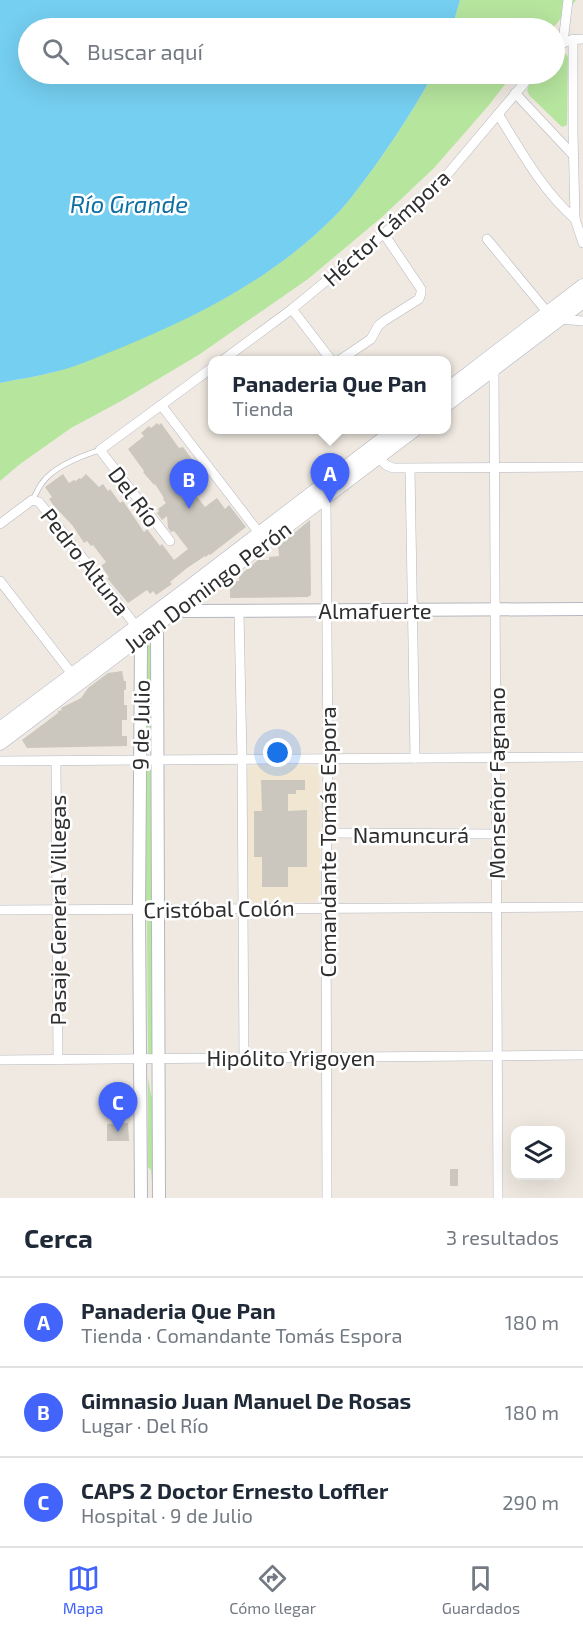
<!DOCTYPE html>
<html lang="es">
<meta charset="utf-8">
<style>
body{margin:0;font-family:"Exo 2",sans-serif;background:#f2f2f3;color:#1f2937}
.controls{position:absolute;right:18px;bottom:18px;display:grid;overflow:hidden;border-radius:12px;box-shadow:0 6px 24px #0002}
.controls button{width:54px;height:54px;display:grid;place-items:center;padding:0;border:0;border-bottom:2px solid #e0e1e3;background:#fff;color:#1f2937;font:30px sans-serif}
.you{position:absolute;left:278px;top:753px;width:21px;height:21px;margin:-15px;border:4px solid #fff;border-radius:50%;background:#1a73e8;box-shadow:0 0 0 9px #1a73e833}
.badge{display:grid;place-items:center;width:39px;height:39px;border-radius:50%;background:#4264fb;color:#fff;font-size:20px;font-weight:700}
.pin{position:absolute;translate:-50% -50px;filter:drop-shadow(0 2px 3px #0008)}
.pin::after{content:'';position:absolute;top:32px;width:21px;height:18px;background:inherit;clip-path:polygon(0 0,100% 0,50% 100%)}
.popup{position:absolute;left:208px;top:356px;width:243px;height:78px;box-sizing:border-box;display:grid;place-content:center;border-radius:12px;background:#fff;filter:drop-shadow(0 2px 4px #0005);font-size:20px;white-space:nowrap;color:#747a83}
.popup b{font-size:22px;color:#1f2937}
.popup::after{content:'';position:absolute;left:50%;top:100%;margin-left:-12px;border:12px solid transparent;border-top-color:#fff}
.list{margin:0;padding:0;list-style:none}
h2{display:flex;justify-content:space-between;align-items:center;height:78px;margin:0;padding:0 24px;font-size:26px}
h2 small{font-size:20px;font-weight:400;color:#747a83}
.list li{display:grid;grid-template-columns:39px 1fr auto;gap:18px;align-items:center;box-sizing:border-box;height:90px;padding:0 24px;border-top:2px solid #e0e1e3}
.list b{display:block;font-size:22px;white-space:nowrap}
.list p{margin:0;font-size:20px;white-space:nowrap;color:#747a83}
.list em{font-size:20px;font-style:normal;color:#747a83}
.icon{flex:none;width:33px;height:33px;fill:none;stroke:currentColor;stroke-width:2;stroke-linecap:round;stroke-linejoin:round}
.map{position:relative;flex:none;width:583px;height:1198px;overflow:hidden}
.search{position:absolute;background:#fff;box-shadow:0 6px 24px #0002;left:18px;right:18px;top:18px;height:66px;display:flex;align-items:center;gap:15px;box-sizing:border-box;padding:0 21px;border-radius:33px;color:#747a83;font-size:22px}
.sheet{height:348px;background:#fff}
nav{display:flex;justify-content:space-around;align-items:center;box-sizing:border-box;height:84px;border-top:2px solid #e0e1e3;background:#fff;font-size:16px;color:#747a83}
nav a{display:grid;justify-items:center;gap:3px}
nav .on{color:#4264fb}
.map>svg:first-child{display:block}
.education{fill:#f0e6d1}
.green{fill:#b6e59e}
.water{fill:#75cff0}
.building{fill:#cbc7bf}
.lines{fill:none;stroke-linecap:round;stroke-linejoin:round}
.service-casing{stroke:#b4b7c1;stroke-width:6}
.minor-casing{stroke:#b4b7c1;stroke-width:10}
.tertiary-casing{stroke:#b4b7c1;stroke-width:14}
.secondary-casing{stroke:#b4b7c1;stroke-width:15}
.service{stroke:#fff;stroke-width:4.5}
.minor{stroke:#fff;stroke-width:9}
.tertiary{stroke:#fff;stroke-width:12}
.secondary{stroke:#fff;stroke-width:14}
.labels{text-anchor:middle;dominant-baseline:central;stroke-width:5;stroke-linejoin:round;paint-order:stroke}
.street-label{font-size:22px;fill:#2e2e2e;stroke:#fff}
.water-label{font-size:24px;font-style:italic;fill:#0d6fa3;stroke:#fff}
</style>
<div class="map">
<svg width="583" height="1198" viewBox="0 0 583 1198">
<rect width="100%" height="100%" fill="#efe9e1"/>
<!-- education -->
<path class="education" d="M255 765H311L317 768 319 771 320 893V897L314 902H252L247 897 246 771 248 768Z"/>
<!-- green -->
<g class="green">
<path d="M460 0H576L553 28H452Z"/>
<path d="M560 53 566 54 568 57 567 125 562 127 530 96 527 91 529 85 540 74H554L555 59Z"/>
<path d="M433 74H513L489 105 434 168 382 217 308 279 200 354 123 400 71 428 20 464 0 481V383C18 379 36 377 54 372 73 367 91 358 109 351 191 320 273 279 335 216 350 201 362 183 375 166 396 136 416 106 433 74Z"/>
<path d="M149 645 153 647 152 750 149 752 146 751 145 647Z"/>
<path d="M148 765 153 768 152 904 149 906 146 904V768Z"/>
<path d="M151 918 154 921 153 1055H148L147 920Z"/>
<path d="M148 1077 151 1095 154 1101 153 1191 151 1170 148 1167Z"/>
</g>
<!-- water -->
<path class="water" d="M0 0H460L452 28H28V74H433C416 106 396 136 375 166 362 183 350 201 335 216 275 277 197 317 118 349 97 357 76 367 54 372 36 377 18 379 0 383Z"/>
<!-- building -->
<g class="building">
<path d="M157 423 159 425 161 423 179 448 183 447 200 470 185 481 205 507 217 498 225 509 229 505 246 527 210 555 209 554 206 557 205 556 187 568 170 582 172 584 156 595 153 591 150 594 147 590 128 603 107 578 109 577 101 566 106 562 93 545 91 546 87 541 84 543 73 526 54 506 49 499 52 497 45 487 63 474 69 483 74 480 76 481 79 478 81 479 86 474 99 487 103 484 108 491 110 489 120 503 123 501 144 532 147 529 160 546 162 544 174 560 188 549 174 531 171 532 168 528 167 516 162 520 157 513 159 511 158 509 166 503 163 499 164 498 155 484 154 485 143 472 144 471 128 449 144 436 141 433 149 426 151 428Z"/>
<path d="M310 520 311 595 308 597 230 598V581H239V576L258 560H269V557L279 556 278 546Z"/>
<path d="M122 671 124 681H126V690H124V705H127V720H122V736H127V746L27 748 22 740 58 713V711L62 710 61 708 81 698 88 688 108 673Z"/>
<path d="M261 780H305V790H296V794H288V811L307 810V867H288V887H262V857H254V811H262Z"/>
<path d="M128 1123 129 1141H107V1124Z"/>
<rect x="450" y="1169" width="8" height="17"/>
</g>
<g class="lines">
<defs>
<path id="service" d="M32 500C36 495 38 488 42 483 54 466 81 456 100 450"/>
<g id="minor">
<path d="M573 39V132L575 219 583 243"/>
<path d="M563 42 568 0"/>
<path d="M554 50C564 41 571 39 583 39"/>
<path d="M515 93 574 156"/>
<path d="M498 114C521 151 542 190 575 219"/>
<path d="M487 239 548 313 559 319 583 321"/>
<path d="M292 309 331 360"/>
<path d="M223 360 292 309 405 216 446 176 532 74"/>
<path d="M340 360 371 339 378 326 384 321 419 299 421 293V289L384 234"/>
<path d="M494 369 498 1198"/>
<path d="M161 405 263 538"/>
<path d="M375 454 386 465 393 468 583 467"/>
<path d="M410 469 415 758"/>
<path d="M323 496 326 503 328 758 326 907 327 1198"/>
<path d="M0 524 32 500 39 502 136 626"/>
<path d="M170 541 100 450 213 367"/>
<path d="M0 581 72 674"/>
<path d="M239 611 242 759 244 1058"/>
<path d="M0 761 583 757"/>
<path d="M56 761 58 1060"/>
<path d="M327 833 496 834"/>
<path d="M0 910 583 907"/>
<path d="M0 1060 583 1055"/>
</g>
<g id="tertiary">
<path d="M173 604 177 609 185 611 583 609"/>
<path d="M141 1198 139 909 141 645 136 626H154L156 629 157 635 159 1198"/>
</g>
<g id="secondary">
<path d="M447 390 583 286"/>
<path d="M447 404 583 301"/>
<path d="M0 729 187 589 395 430"/>
<path d="M0 743 414 430"/>
</g>
</defs>
<!-- service casing -->
<use href="#service" class="service-casing"/>
<!-- minor casing -->
<use href="#minor" class="minor-casing"/>
<!-- tertiary casing -->
<use href="#tertiary" class="tertiary-casing"/>
<!-- secondary casing -->
<use href="#secondary" class="secondary-casing"/>
<!-- service -->
<use href="#service" class="service"/>
<!-- minor -->
<use href="#minor" class="minor"/>
<!-- tertiary -->
<use href="#tertiary" class="tertiary"/>
<!-- secondary -->
<use href="#secondary" class="secondary"/>
</g>
<g class="labels">
<!-- street labels -->
<g class="street-label">
<text transform="translate(386 227) rotate(-42)">Héctor Cámpora</text>
<text transform="translate(135 496) rotate(53)">Del Río</text>
<text transform="translate(86 561) rotate(52)">Pedro Altuna</text>
<text transform="translate(207 586) rotate(-37)">Juan Domingo Perón</text>
<text x="375" y="610">Almafuerte</text>
<text transform="translate(140 725) rotate(-89)">9 de Julio</text>
<text transform="translate(496 783) rotate(-90)">Monseñor Fagnano</text>
<text x="411" y="834">Namuncurá</text>
<text transform="translate(327 842) rotate(-90)">Comandante Tomás Espora</text>
<text transform="translate(219 908) rotate(-1)">Cristóbal Colón</text>
<text transform="translate(57 910) rotate(-90)">Pasaje General Villegas</text>
<text x="291" y="1057">Hipólito Yrigoyen</text>
</g>
<!-- water labels -->
<g class="water-label">
<text x="129" y="203">Río Grande</text>
</g>
</g>
</svg>
<div class="controls">
<button><svg class="icon" aria-label="layers" viewBox="0 0 24 24"><path d="M12 4l9 5-9 5-9-5zM3 14l9 5 9-5"/></svg></button>
</div>
<div class="you"></div>
<div class="pin badge" style="left:330px;top:503px">A</div>
<div class="popup"><b>Panaderia Que Pan</b>Tienda</div>
<div class="pin badge" style="left:189px;top:509px">B</div>
<div class="pin badge" style="left:118px;top:1132px">C</div>
<div class="search"><svg class="icon" aria-label="search" viewBox="0 0 24 24"><circle cx="10" cy="10" r="6"/><path d="M15 15l6 6"/></svg>Buscar aquí</div>
</div>
<section class="sheet">
<h2>Cerca<small>3 resultados</small></h2>
<ul class="list">
<li><span class="badge">A</span><div><b>Panaderia Que Pan</b><p>Tienda · Comandante Tomás Espora</p></div><em>180 m</em></li>
<li><span class="badge">B</span><div><b>Gimnasio Juan Manuel De Rosas</b><p>Lugar · Del Río</p></div><em>180 m</em></li>
<li><span class="badge">C</span><div><b>CAPS 2 Doctor Ernesto Loffler</b><p>Hospital · 9 de Julio</p></div><em>290 m</em></li>
</ul>
</section>
<nav>
<a class="on"><svg class="icon" aria-label="map" viewBox="0 0 24 24"><path d="M3 6l6-2 6 2 6-2v14l-6 2-6-2-6 2zM9 4v14M15 6v14"/></svg>Mapa</a>
<a><svg class="icon" aria-label="directions" viewBox="0 0 24 24"><path d="M12 3l9 9-9 9-9-9zM9 14v-3h6M13 9l2 2-2 2"/></svg>Cómo llegar</a>
<a><svg class="icon" aria-label="saved" viewBox="0 0 24 24"><path d="M7 4h10v16l-5-4-5 4z"/></svg>Guardados</a>
</nav>
